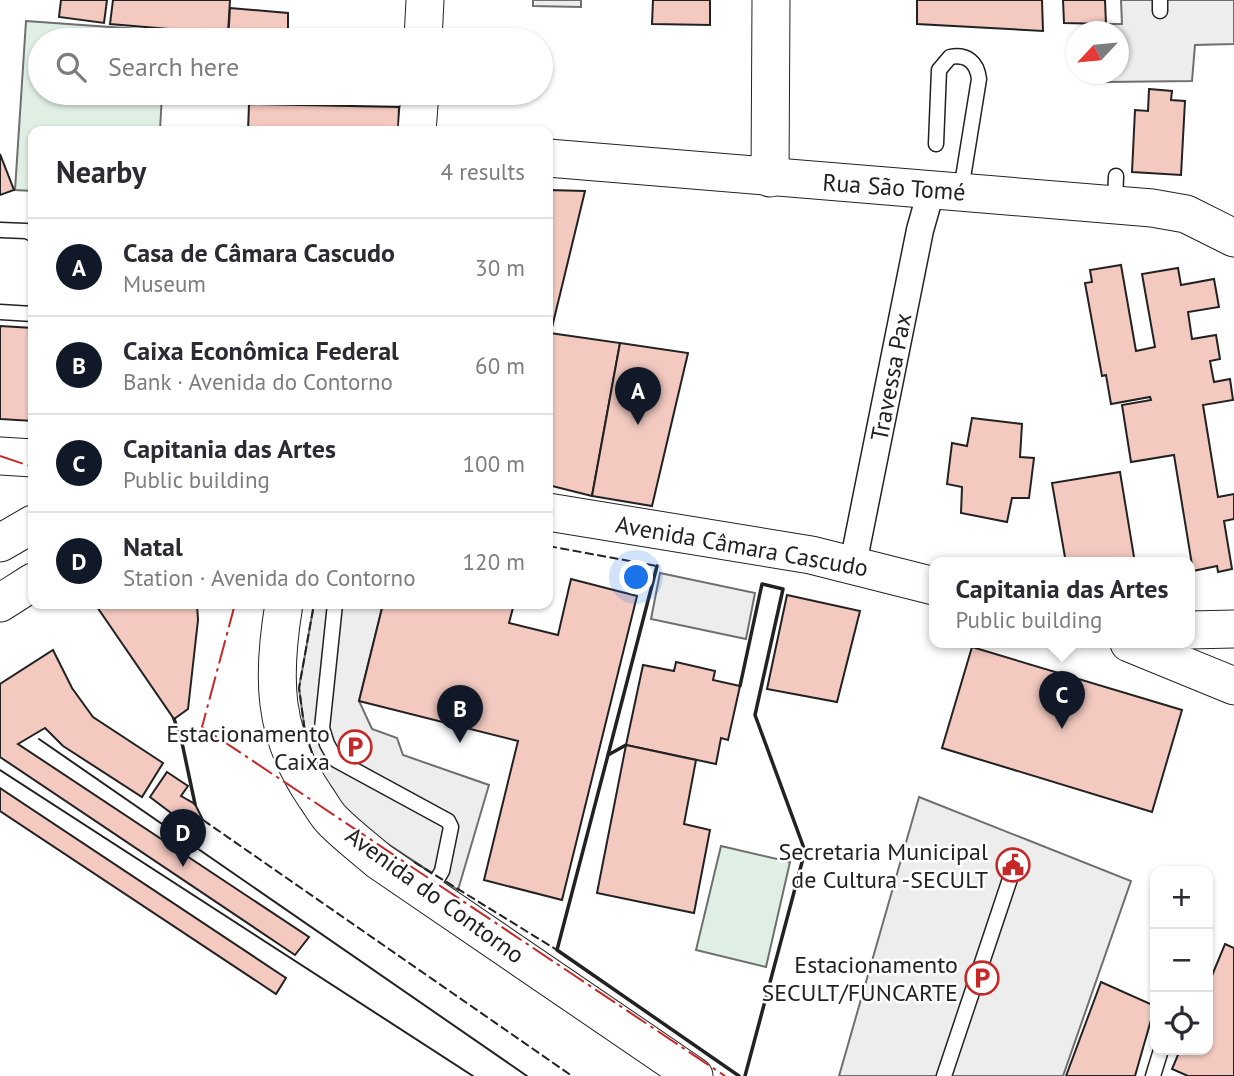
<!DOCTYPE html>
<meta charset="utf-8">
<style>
body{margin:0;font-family:"PT Sans",sans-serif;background:#f2f2f3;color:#2b2b33}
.controls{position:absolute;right:21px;bottom:21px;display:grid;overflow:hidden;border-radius:14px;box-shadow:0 2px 5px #0004}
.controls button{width:63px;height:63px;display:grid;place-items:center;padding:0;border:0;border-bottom:2px solid #e1e1e2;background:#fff;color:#2b2b33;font:35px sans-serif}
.compass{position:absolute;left:1066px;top:21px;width:63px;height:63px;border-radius:50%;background:#fff;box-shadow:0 2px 5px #0004;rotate:244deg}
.you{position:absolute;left:637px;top:578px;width:24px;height:24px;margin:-18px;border:5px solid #fff;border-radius:50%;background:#1a73e8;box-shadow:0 0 0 10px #1a73e833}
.badge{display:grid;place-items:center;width:46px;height:46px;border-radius:50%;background:#111827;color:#fff;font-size:23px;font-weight:700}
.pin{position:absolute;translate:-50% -58px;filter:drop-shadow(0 2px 4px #0008)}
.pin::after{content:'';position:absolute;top:37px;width:24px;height:21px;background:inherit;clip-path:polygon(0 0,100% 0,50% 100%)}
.popup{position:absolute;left:929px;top:557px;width:266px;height:91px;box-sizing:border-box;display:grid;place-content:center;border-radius:14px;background:#fff;filter:drop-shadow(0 2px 5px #0005);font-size:23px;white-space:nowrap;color:#7c7c81}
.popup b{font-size:26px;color:#2b2b33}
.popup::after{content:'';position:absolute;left:50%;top:100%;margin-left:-14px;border:14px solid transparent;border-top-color:#fff}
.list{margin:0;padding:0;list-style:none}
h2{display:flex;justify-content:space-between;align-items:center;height:91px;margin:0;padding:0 28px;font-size:30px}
h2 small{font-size:23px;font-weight:400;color:#7c7c81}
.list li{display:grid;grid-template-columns:46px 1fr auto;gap:21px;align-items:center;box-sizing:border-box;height:98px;padding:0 28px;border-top:2px solid #e1e1e2}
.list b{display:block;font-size:26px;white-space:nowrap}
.list p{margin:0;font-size:23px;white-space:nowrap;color:#7c7c81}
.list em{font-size:23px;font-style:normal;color:#7c7c81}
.icon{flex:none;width:38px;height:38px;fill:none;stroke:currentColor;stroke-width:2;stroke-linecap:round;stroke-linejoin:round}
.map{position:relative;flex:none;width:1234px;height:1076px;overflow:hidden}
.search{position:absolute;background:#fff;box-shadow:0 2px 5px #0004;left:28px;top:28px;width:525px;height:77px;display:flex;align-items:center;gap:18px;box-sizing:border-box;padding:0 24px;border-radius:38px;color:#7c7c81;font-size:26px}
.panel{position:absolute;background:#fff;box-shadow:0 2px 5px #0004;left:28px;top:126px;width:525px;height:483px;border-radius:14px}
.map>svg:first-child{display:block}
.green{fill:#e0efe3;stroke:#6f6f6f;stroke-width:2}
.parking{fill:#ededed;stroke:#6f6f6f;stroke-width:2}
.building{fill:#f3c9c0;stroke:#222;stroke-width:2}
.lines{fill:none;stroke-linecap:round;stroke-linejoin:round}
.lane-casing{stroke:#222;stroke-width:17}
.street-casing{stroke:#222;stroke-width:29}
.secondary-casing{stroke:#222;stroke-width:39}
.lane{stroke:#fff;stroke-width:14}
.street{stroke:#fff;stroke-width:26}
.secondary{stroke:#fff;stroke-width:37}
.tram{stroke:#222;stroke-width:2}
.fence{stroke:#222;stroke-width:2;stroke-dasharray:9 3.5;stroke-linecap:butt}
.wall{stroke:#222;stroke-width:3.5}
.power{stroke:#c62828;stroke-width:2;stroke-dasharray:24 5 3.5 5;stroke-linecap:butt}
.labels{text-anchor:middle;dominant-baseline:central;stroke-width:5;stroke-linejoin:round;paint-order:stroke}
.street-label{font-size:24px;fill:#222;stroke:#fff}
.poi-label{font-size:24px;fill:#222;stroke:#fff;text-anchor:end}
</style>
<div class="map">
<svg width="1234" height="1076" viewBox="0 0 1234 1076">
<rect width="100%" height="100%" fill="#fff"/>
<!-- green -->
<g class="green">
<path d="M26 21 166 31V40H40V93H162L160 131H33V191L15 190Z"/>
<path d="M721 846 790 862 766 967 696 950Z"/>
</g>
<!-- parking -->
<g class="parking">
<path d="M533 0H581V7L533 6Z"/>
<path d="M1121 0H1234V44L1195 45 1192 81 1105 82V74H1118V32L1106 31V24H1122Z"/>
<path d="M660 573 755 593 746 639 651 619Z"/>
<path d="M314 604H383L359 701 372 729 397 738 403 755 489 785 458 890 353 821 317 768 305 732 299 688Z"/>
<path d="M919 797 1131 881 1063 1076H839Z"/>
</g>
<!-- building -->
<g class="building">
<path d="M61 0H107L104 23 59 17Z"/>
<path d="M113 0H230L228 34 110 24Z"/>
<path d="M653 0H710V25L652 24Z"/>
<path d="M917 0H1042L1043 31 917 24Z"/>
<path d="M1063 0H1105L1106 24 1064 23Z"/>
<path d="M230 8 288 13V40H228Z"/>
<path d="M1149 89 1172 91 1171 100 1185 101 1181 175 1132 172 1135 110 1148 111Z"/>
<path d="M224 93H287V105L224 99Z"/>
<path d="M249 104 399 107 398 131H248Z"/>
<path d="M0 154 14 190 0 195Z"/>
<path d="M548 190 585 191 548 344Z"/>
<path d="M1121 265 1136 351 1155 347 1142 274 1178 268 1181 285 1214 279 1219 307 1188 312 1192 339 1216 335 1220 359 1210 361 1214 382 1230 379 1233 400 1203 405 1218 497 1234 494V519L1224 521 1232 569 1218 572 1217 566 1193 571 1174 455 1131 462 1122 405 1151 400 1150 397 1111 404 1106 375 1102 376 1085 283 1092 282 1090 270Z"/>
<path d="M0 326 33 328V421L0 419Z"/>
<path d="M550 333 620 343 592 496 548 485V344Z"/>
<path d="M620 343 688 353 652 506 592 496Z"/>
<path d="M972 418 1022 424 1020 457 1034 458 1029 498H1012L1007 522 961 513 962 487 947 484 952 443 967 446Z"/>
<path d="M1120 472 1135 563H1066L1052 483Z"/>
<path d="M571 579 637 596 562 900 484 880 518 741 359 701 383 604H514L509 623 558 635Z"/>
<path d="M787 595 860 611 837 702 767 689Z"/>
<path d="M95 604H197L198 620 188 709 174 719Z"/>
<path d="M972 647 1182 710 1152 812 942 748Z"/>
<path d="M53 650 72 688 93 717 163 763 142 797 63 746 45 728 18 744 309 937 295 955 0 757V684Z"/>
<path d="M676 662 715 671 713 680 740 686 728 740 721 738 716 764 626 745 643 665 674 671Z"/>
<path d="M626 745 696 760 684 824 710 830 694 913 597 893Z"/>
<path d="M167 772 188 786 181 796 195 804 203 820 166 821 171 813 150 797Z"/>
<path d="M0 788 286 978 276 994 0 811Z"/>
<path d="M1225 944 1234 948V1076H1188L1172 1069 1180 1050H1208V985Z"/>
<path d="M1101 982 1155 1006 1135 1076H1066Z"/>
</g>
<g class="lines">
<defs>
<g id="lane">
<path d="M1160 0V11"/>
<path d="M936 144 939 70 950 57C967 54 977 62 979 79L961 190"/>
<path d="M1115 203 1116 176"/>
<path d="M0 230 26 231 33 234"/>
<path d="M0 312 33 314"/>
<path d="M335 604 322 728 327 744 336 760 448 821 451 827 442 871 429 893"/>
<path d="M944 1076 1017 858"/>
<path d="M1153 1076 1161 1050"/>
</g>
<path id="street" d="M853 564 920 230 931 191"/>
<g id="secondary">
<path d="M423 40 425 0"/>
<path d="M417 131 420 93"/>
<path d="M548 158 1152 208 1186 214 1234 238"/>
<path d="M770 178 771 0"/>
<path d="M0 456 33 458"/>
<path d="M548 512 811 555 934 586"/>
<path d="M0 543 33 524"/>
<path d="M0 603 33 582"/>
<path d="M284 604C272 676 272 733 315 796 321 804 326 815 334 822 348 836 364 848 379 861L694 1076"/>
<path d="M1190 630 1234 629"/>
<path d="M1129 643 1234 686"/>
</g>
</defs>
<!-- lane casing -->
<use href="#lane" class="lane-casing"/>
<!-- street casing -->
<use href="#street" class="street-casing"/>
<!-- secondary casing -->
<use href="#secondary" class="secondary-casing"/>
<!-- lane -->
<use href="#lane" class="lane"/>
<!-- street -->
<use href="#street" class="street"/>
<!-- secondary -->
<use href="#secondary" class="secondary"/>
<!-- tram -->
<g class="tram">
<path d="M39 739 527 1076"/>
<path d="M0 770 473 1076"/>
</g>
<!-- fence -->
<g class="fence">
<path d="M548 546 657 566"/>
<path d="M312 753 305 732 299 688 314 604"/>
<path d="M203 820 572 1076"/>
<path d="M414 862 557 950"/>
</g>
<!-- wall -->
<g class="wall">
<path d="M740 686 762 584 783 589 755 715 805 851 745 1076"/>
<path d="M174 719 181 738 195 804"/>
<path d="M626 745 608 755 557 950 739 1076"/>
<path d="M608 755 657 566"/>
</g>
<!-- power -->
<g class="power">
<path d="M0 456 33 467"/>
<path d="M235 604 202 727 725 1076"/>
</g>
</g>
<!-- icons -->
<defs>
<symbol id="parking-ring" viewBox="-11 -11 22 22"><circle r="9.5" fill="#fff" stroke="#c62828" stroke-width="1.5"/><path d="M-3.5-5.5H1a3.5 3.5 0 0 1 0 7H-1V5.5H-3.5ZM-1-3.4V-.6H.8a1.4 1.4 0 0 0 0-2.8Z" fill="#c62828"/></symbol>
<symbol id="civic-ring" viewBox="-11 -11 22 22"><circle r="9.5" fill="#fff" stroke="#c62828" stroke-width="1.5"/><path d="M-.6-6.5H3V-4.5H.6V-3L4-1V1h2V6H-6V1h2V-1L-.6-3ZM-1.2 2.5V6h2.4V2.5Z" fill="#c62828"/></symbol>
</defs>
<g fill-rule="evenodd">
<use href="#parking-ring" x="336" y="728" width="38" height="38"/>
<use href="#civic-ring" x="994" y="846" width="38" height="38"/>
<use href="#parking-ring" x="963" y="959" width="38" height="38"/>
</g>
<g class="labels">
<!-- street labels -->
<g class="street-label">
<text transform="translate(894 187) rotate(4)">Rua São Tomé</text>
<text transform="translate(891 377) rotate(-79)">Travessa Pax</text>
<text transform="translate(742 546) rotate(10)">Avenida Câmara Cascudo</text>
<text transform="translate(435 895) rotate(36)">Avenida do Contorno</text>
</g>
<!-- poi labels -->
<g class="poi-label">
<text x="330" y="733">Estacionamento<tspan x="330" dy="28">Caixa</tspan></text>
<text x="988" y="851">Secretaria Municipal<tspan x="988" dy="28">de Cultura -SECULT</tspan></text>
<text x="958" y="964">Estacionamento<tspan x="958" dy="28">SECULT/FUNCARTE</tspan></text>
</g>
</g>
</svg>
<div class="controls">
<button>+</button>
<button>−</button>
<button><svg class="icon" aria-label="locate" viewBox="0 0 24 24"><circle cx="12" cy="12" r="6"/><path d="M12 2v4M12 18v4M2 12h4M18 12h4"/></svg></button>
</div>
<svg class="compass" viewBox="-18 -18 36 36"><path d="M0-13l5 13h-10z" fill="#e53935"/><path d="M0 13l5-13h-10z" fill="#7c7c81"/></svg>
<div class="you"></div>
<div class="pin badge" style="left:638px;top:425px">A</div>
<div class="pin badge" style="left:460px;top:743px">B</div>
<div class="pin badge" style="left:1062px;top:729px">C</div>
<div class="popup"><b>Capitania das Artes</b>Public building</div>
<div class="pin badge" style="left:183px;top:867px">D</div>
<div class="search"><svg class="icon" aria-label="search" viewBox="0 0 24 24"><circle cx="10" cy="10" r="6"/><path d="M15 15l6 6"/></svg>Search here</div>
<section class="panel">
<h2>Nearby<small>4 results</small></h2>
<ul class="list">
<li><span class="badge">A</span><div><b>Casa de Câmara Cascudo</b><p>Museum</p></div><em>30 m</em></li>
<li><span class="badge">B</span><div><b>Caixa Econômica Federal</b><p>Bank · Avenida do Contorno</p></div><em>60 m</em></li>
<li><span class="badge">C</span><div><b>Capitania das Artes</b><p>Public building</p></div><em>100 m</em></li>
<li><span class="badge">D</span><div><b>Natal</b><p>Station · Avenida do Contorno</p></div><em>120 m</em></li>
</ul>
</section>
</div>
